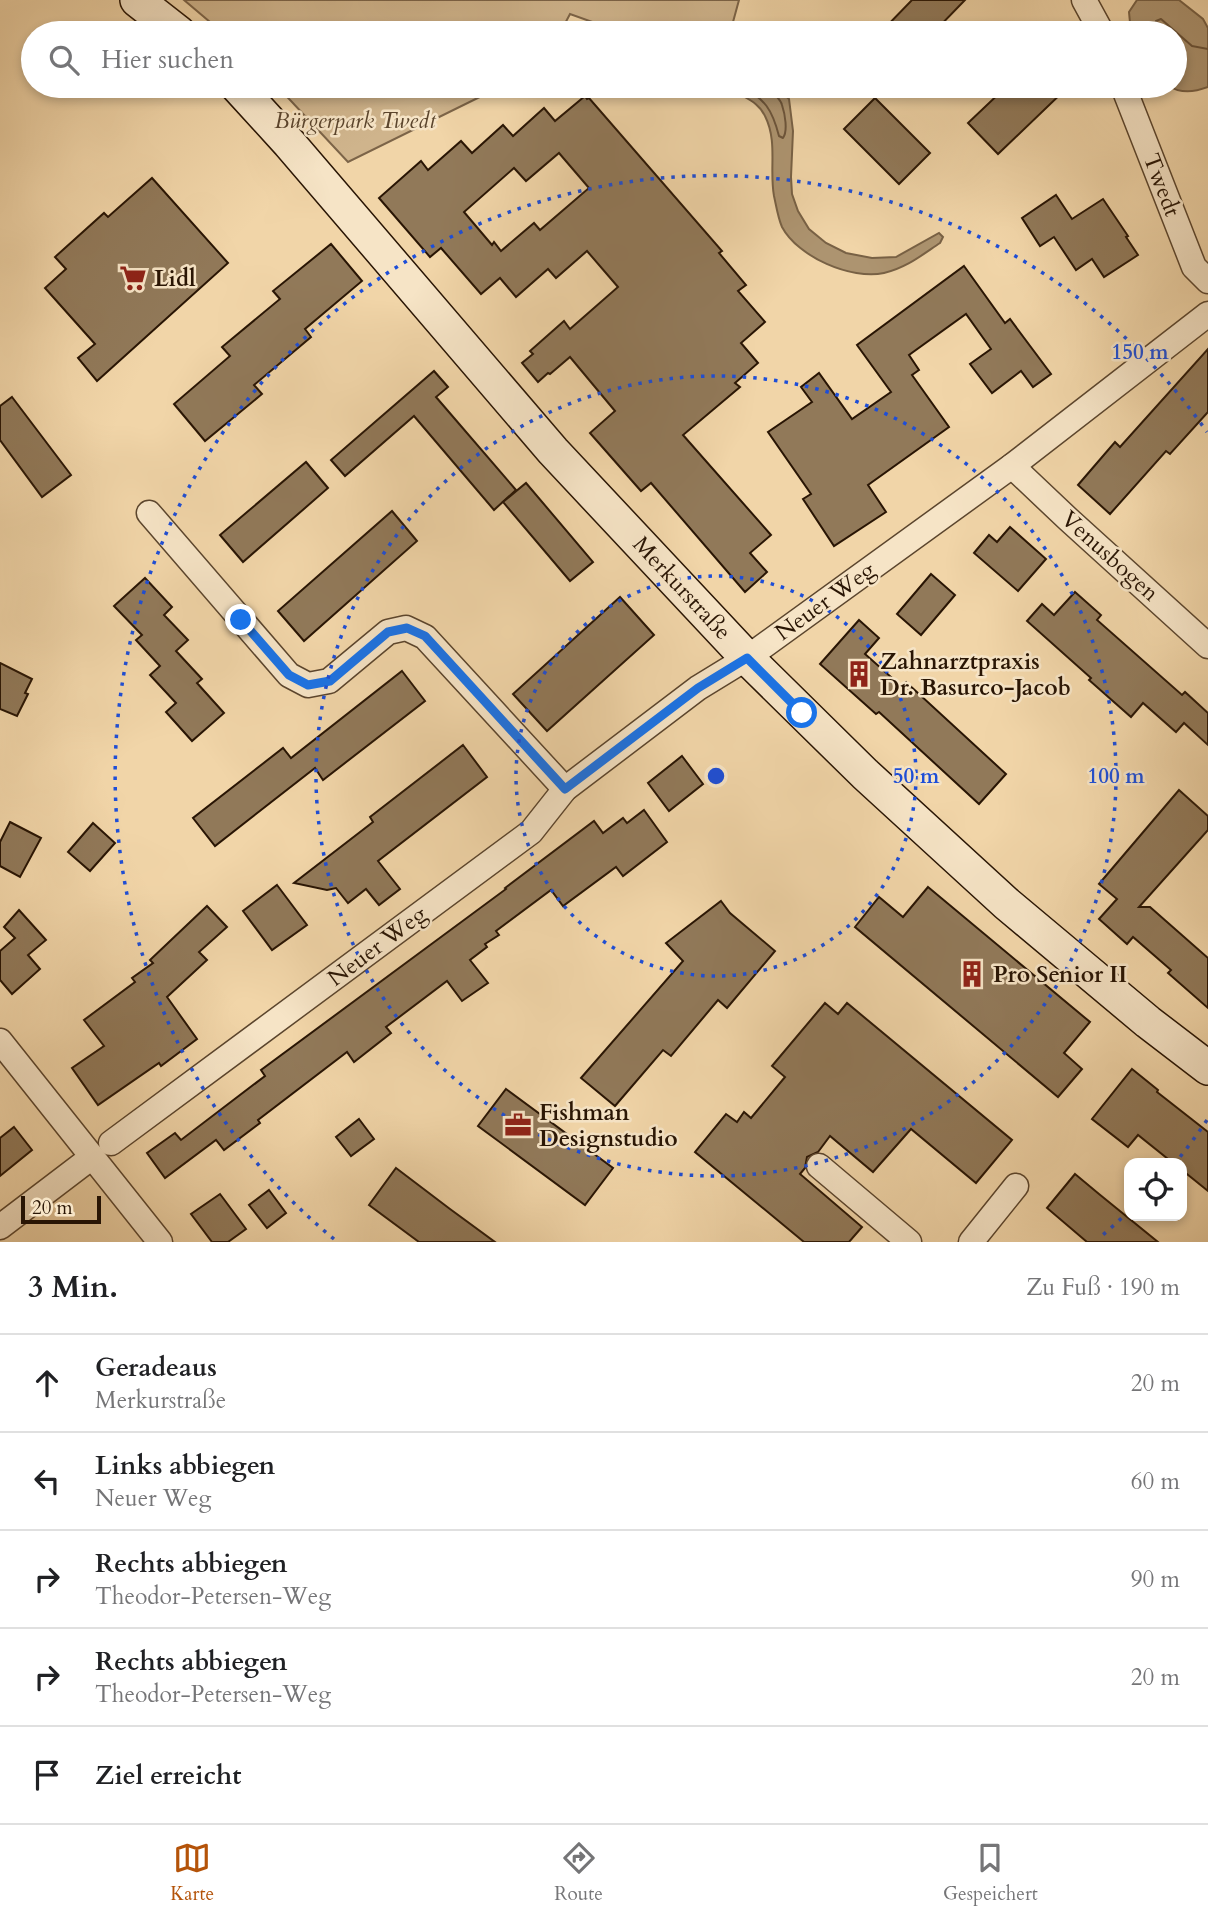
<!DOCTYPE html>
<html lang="de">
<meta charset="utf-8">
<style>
body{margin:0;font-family:Cardo,serif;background:#f6f6f6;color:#202124}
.controls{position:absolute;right:21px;bottom:21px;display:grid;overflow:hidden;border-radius:14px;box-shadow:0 4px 10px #0003}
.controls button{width:63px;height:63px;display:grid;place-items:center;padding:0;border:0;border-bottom:2px solid #e0e0e0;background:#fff;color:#202124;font:35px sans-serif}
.scale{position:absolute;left:21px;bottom:18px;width:80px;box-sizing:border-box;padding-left:7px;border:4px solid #291504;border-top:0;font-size:19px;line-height:24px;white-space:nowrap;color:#291504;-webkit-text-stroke:5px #f6e4c6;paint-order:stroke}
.stop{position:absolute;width:21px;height:21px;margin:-16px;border:5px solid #1a73e8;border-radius:50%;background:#fff}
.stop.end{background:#1a73e8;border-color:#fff;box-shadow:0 2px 7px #0008}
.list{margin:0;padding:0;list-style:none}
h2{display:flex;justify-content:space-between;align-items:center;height:91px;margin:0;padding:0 28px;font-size:30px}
h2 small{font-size:23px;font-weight:400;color:#757577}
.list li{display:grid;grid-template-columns:46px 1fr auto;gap:21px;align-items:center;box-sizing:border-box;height:98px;padding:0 28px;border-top:2px solid #e0e0e0}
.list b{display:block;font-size:26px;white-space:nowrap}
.list p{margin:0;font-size:23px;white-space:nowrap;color:#757577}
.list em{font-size:23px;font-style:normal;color:#757577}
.icon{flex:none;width:38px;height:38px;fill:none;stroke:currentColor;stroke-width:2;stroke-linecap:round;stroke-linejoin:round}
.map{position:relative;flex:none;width:1208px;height:1242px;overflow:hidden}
.search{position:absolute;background:#fff;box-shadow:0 4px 10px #0003;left:21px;right:21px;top:21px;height:77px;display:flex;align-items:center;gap:18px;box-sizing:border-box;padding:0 24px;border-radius:38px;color:#757577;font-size:26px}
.sheet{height:581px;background:#fff}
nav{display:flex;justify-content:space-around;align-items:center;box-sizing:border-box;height:98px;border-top:2px solid #e0e0e0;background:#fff;font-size:19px;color:#757577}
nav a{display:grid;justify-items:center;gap:4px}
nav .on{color:#b45309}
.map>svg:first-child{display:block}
.green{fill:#cfb48c;stroke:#7c6448;stroke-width:2}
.water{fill:#ad9470;stroke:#786145;stroke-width:2}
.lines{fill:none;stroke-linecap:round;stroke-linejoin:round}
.shore{stroke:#6b543a;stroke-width:2}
.building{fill:#917959;stroke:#291504;stroke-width:2;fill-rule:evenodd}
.street-casing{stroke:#5b452d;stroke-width:27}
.secondary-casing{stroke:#291504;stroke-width:36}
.street{stroke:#f6e4c6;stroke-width:24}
.secondary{stroke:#f6e4c6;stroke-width:33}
.route{stroke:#1a73e8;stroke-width:9}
.ring{fill:none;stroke:#1d4ed8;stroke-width:3.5;stroke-dasharray:3.5 7}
.labels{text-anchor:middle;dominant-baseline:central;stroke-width:5;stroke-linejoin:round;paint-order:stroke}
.park-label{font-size:23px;font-style:italic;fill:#5b452d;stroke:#f6e4c6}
.street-label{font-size:23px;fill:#291504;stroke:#f6e4c6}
.poi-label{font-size:23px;font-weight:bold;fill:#291504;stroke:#f6e4c6;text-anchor:start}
.centre{fill:#1d4ed8;stroke:#f6e4c6;stroke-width:3.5}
.ring-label{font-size:21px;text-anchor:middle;font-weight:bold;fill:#1d4ed8;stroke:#f6e4c6;stroke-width:5;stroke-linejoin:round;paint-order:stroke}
</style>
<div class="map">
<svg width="1208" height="1242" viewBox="0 0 1208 1242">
<rect width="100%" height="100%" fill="#f1d5a8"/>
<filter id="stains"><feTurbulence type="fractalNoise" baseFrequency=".00286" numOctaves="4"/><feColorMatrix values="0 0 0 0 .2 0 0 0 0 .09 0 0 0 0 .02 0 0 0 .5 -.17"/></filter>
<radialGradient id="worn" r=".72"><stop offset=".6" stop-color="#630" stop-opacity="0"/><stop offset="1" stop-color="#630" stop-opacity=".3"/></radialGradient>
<!-- green -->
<g class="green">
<path d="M184 0H739L730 33H623L570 14 560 33H223Z"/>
<path d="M277 86H502L348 162Z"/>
</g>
<!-- water -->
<g class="water">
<path d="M1137 0H1179L1203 19 1208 28V87C1195 92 1181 94 1169 86H1175V33H1131L1129 12Z"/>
<path d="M729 86H775L789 99 793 131 791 177 792 194 798 211 809 229 826 243 846 253 872 258 896 257 939 233 943 237 940 243C922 255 906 268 884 273 851 280 798 257 782 227 778 218 776 205 774 196 769 169 778 142 765 116 757 99 741 98 729 86Z"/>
</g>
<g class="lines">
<!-- shore -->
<g class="shore">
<path d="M1157 33 1156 21 1161 19 1192 46 1208 49"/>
<path d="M741 86C765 99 772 109 779 136L783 138C788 131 785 114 782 105 780 97 772 95 771 86"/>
</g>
</g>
<!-- building -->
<g class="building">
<path d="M912 0H965L933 33H880Z"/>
<path d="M1007 86H1069L998 154 968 123Z"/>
<path d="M585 96 587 99 589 98 722 251 719 253 746 285 738 291 765 322 741 343 758 363 735 383 740 387 683 435 771 535 750 553 767 572 745 592 651 483 641 491 590 433 615 411 570 357 550 374 548 373 538 382 522 363 533 354 530 351 564 321 570 329 618 287 587 251 556 278 548 269 516 297 500 278 481 294 441 248 430 257 379 198 421 161 428 170 461 141 472 153 503 125 513 136 544 108 555 121ZM559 153 589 188 540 230 534 223 501 251 494 242 492 245 464 212 514 168 526 181Z"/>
<path d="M875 98 930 153 899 184 844 129Z"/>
<path d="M152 178 228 263 97 381 78 358 95 344 45 288 66 269 55 257 104 213 108 217Z"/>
<path d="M1056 195 1072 219 1103 199 1128 236 1126 237 1138 255 1104 277 1092 259 1076 270 1054 237 1040 246 1022 218Z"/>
<path d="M331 244 362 281 305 329 311 337 254 385 262 394 205 441 174 404 230 356 222 347 280 299 273 291Z"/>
<path d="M964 266 1005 323 1010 319 1051 374 1033 387 1021 371 992 393 970 364 991 349 966 314 909 355 919 370 912 375 949 427 868 485 886 512 834 546 803 499 811 494 768 432 812 402 801 387 819 373 852 419 891 392 857 345Z"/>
<path d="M1208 349V412L1170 454 1166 451 1110 514 1078 485 1115 442 1120 447Z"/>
<path d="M434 371 448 387 436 397 516 490 494 510 414 416 345 476 331 460Z"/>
<path d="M12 397 71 475 42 497 0 440V406Z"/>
<path d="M306 462 328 488 243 562 220 535Z"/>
<path d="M526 483 593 562 570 581 503 502Z"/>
<path d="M392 511 417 541 304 641 278 611Z"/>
<path d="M1010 527 1046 559 1018 591 974 553 989 535 997 542Z"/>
<path d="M931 574 955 595 921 635 897 614Z"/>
<path d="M145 578 172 607 164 615 188 640 176 651 202 679 197 683 224 713 192 741 166 712 176 703 150 675 160 666 136 640 142 635 114 606Z"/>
<path d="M1075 592 1101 615 1097 620 1182 695 1185 692 1208 713V745L1184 723 1176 732 1143 703 1131 717 1089 680 1091 678 1027 621 1042 604 1054 615Z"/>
<path d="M620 597 654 635 547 731 513 694Z"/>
<path d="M859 620 879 638 865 654 901 686 906 682 1006 774 979 804 879 712 876 714 820 664Z"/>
<path d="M0 663 32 679 25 693 28 694 17 716 0 709Z"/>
<path d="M402 671 425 701 323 780 315 768 215 846 193 818 283 748 291 758Z"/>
<path d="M463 745 487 777 378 861 400 889 379 905 366 889 348 903 336 888 327 890 294 883 373 822 370 817Z"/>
<path d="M682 756 703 784 669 811 648 783Z"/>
<path d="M1179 790 1208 816V830L1139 907H1150L1208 958V1008L1168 973 1171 970 1133 937 1127 944 1099 919 1117 899 1099 884Z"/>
<path d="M644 810 667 842 623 876 616 867 563 906 551 890 496 931 499 935 485 944 487 947 470 960 488 983 462 1001 447 981 386 1027 391 1033 354 1062 347 1052 258 1120 260 1123 224 1150 216 1140 165 1178 147 1153 175 1133 181 1140 265 1076 261 1070 506 889 505 888 594 821 603 833 623 818 627 823Z"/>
<path d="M10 822 41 838 20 877 0 866V842Z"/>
<path d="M93 823 115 843 90 871 68 852Z"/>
<path d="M277 885 307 925 272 950 243 911Z"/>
<path d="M928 887 1090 1022 1064 1053 1082 1069 1058 1097 855 927 879 897 903 917Z"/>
<path d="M721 901 730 913 775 951 727 1008 718 1000 671 1056 663 1050 615 1106 581 1078 683 961 666 943Z"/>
<path d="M207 906 227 927 199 952 207 960 167 997 197 1039 161 1066 159 1063 98 1105 72 1068 104 1046 84 1020 135 982 132 978 153 963 150 960Z"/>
<path d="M19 910 46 940 28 955 40 969 12 994 0 980V951L15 938 4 927Z"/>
<path d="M825 1003 838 1014 847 1003 1012 1140 976 1183 911 1129 873 1172 830 1136 818 1152 807 1157 805 1168 800 1174 862 1227 849 1242H804L695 1152 726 1114 737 1122 744 1112 751 1118 785 1077 772 1066Z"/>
<path d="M1132 1069 1158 1090 1157 1092 1208 1132V1191L1182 1170V1163H1173L1138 1135 1128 1147 1092 1119Z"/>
<path d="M506 1089 613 1168 585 1205 478 1126Z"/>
<path d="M359 1119 374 1139 351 1156 336 1137Z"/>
<path d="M14 1127 32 1150 0 1176V1138Z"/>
<path d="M396 1168 450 1209 495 1242H419L369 1205Z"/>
<path d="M1075 1174 1099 1194 1158 1242H1087L1047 1208Z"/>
<path d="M269 1190 286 1213 267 1228 249 1205Z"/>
<path d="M220 1194 246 1229 228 1242H212L191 1214Z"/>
</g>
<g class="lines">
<defs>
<g id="street">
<path d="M1084 0 1102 33"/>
<path d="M1123 86 1194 267 1208 281"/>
<path d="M1012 466 1068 519 1208 646"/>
<path d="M149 513 289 675 308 685 329 681 388 632 406 628 425 637 565 789"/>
<path d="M0 1041 160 1242"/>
<path d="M111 1143 531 832 565 789 698 688 747 658 1012 466 1208 314"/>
<path d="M819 1166 909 1242"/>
<path d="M0 1227 92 1157"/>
<path d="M971 1242 1016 1186"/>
</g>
<g id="secondary">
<path d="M137 0 179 33"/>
<path d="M237 86 289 143 553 451 747 658 865 774 1007 904 1148 1022 1208 1068"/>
</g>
</defs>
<!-- street casing -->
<use href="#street" class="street-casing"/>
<!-- secondary casing -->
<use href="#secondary" class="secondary-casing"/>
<!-- street -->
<use href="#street" class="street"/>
<!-- secondary -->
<use href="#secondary" class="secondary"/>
</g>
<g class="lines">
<!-- route -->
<path class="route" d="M241 620 289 675 308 685 330 681 388 632 407 628 425 636 565 789 698 688 747 658 802 713"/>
</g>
<!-- distance rings -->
<g class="ring">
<circle cx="716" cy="776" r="200"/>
<circle cx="716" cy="776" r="400"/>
<path d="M1207 1120A600 600 0 0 1 1176 1162M1129 1211A600 600 0 0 1 1098 1239M334 1239A600 600 0 1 1 1207 432"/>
</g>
<!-- icons -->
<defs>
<symbol id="supermarket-bare" viewBox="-9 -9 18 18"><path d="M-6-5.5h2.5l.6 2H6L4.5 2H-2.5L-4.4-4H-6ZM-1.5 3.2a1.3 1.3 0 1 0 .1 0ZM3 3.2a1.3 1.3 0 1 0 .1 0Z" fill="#8f2418" stroke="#f6e4c6" stroke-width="2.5" paint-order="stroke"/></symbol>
<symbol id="building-bare" viewBox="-9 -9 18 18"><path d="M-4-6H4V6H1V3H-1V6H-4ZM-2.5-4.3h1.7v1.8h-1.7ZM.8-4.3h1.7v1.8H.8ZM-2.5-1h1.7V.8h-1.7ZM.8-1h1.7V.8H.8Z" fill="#8f2418" stroke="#f6e4c6" stroke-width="2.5" paint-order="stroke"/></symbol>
<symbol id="office-bare" viewBox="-9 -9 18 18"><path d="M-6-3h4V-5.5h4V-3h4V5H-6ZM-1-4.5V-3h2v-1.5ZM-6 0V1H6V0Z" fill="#8f2418" stroke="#f6e4c6" stroke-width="2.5" paint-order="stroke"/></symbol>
</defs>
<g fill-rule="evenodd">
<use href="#supermarket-bare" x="114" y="259" width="38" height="38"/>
<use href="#building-bare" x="840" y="655" width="38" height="38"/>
<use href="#building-bare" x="953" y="955" width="38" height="38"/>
<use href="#office-bare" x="499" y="1106" width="38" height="38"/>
</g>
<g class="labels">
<!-- park labels -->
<g class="park-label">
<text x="355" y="120">Bürgerpark Twedt</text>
</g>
<!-- street labels -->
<g class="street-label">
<text transform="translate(1162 185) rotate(69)">Twedt</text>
<text transform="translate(1110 556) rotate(42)">Venusbogen</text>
<text transform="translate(682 588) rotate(47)">Merkurstraße</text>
<text transform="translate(825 601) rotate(-36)">Neuer Weg</text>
<text transform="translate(377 946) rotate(-37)">Neuer Weg</text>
</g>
<!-- poi labels -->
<g class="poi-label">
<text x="154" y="278">Lidl</text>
<text x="880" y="661">Zahnarztpraxis<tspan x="880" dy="26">Dr. Basurco-Jacob</tspan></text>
<text x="993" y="974">Pro Senior II</text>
<text x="539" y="1112">Fishman<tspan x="539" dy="26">Designstudio</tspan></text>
</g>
</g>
<circle cx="716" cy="776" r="10" class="centre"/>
<g class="ring-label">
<text x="1140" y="359">150 m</text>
<text x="916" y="783">50 m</text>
<text x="1116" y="783">100 m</text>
</g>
<rect width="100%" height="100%" filter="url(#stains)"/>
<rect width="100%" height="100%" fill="url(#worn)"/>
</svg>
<div class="controls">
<button><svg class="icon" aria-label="locate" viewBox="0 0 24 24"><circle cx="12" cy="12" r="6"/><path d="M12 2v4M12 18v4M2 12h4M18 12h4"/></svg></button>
</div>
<div class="scale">20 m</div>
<div class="stop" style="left:802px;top:713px"></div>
<div class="stop end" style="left:241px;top:620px"></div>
<div class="search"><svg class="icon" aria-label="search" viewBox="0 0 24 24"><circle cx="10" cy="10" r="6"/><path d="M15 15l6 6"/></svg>Hier suchen</div>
</div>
<section class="sheet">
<h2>3 Min.<small>Zu Fuß · 190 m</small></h2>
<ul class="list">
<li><svg class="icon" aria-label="ahead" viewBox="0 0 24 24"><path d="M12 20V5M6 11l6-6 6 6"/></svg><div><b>Geradeaus</b><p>Merkurstraße</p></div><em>20 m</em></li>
<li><svg class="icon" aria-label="left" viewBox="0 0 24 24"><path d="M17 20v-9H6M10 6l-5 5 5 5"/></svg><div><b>Links abbiegen</b><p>Neuer Weg</p></div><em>60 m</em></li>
<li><svg class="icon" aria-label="right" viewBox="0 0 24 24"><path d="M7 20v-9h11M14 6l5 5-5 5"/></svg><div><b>Rechts abbiegen</b><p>Theodor-Petersen-Weg</p></div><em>90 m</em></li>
<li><svg class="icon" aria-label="right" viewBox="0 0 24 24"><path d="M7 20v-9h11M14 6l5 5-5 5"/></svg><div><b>Rechts abbiegen</b><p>Theodor-Petersen-Weg</p></div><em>20 m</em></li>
<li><svg class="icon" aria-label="arrive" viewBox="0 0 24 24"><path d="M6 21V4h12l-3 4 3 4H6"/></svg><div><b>Ziel erreicht</b></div></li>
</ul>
</section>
<nav>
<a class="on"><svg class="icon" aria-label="map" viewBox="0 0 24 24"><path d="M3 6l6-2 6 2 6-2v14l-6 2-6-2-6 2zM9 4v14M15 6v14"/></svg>Karte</a>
<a><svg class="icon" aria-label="directions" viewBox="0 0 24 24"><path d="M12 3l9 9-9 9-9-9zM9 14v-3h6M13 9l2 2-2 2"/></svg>Route</a>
<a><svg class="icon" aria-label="saved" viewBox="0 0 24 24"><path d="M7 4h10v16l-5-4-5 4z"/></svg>Gespeichert</a>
</nav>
